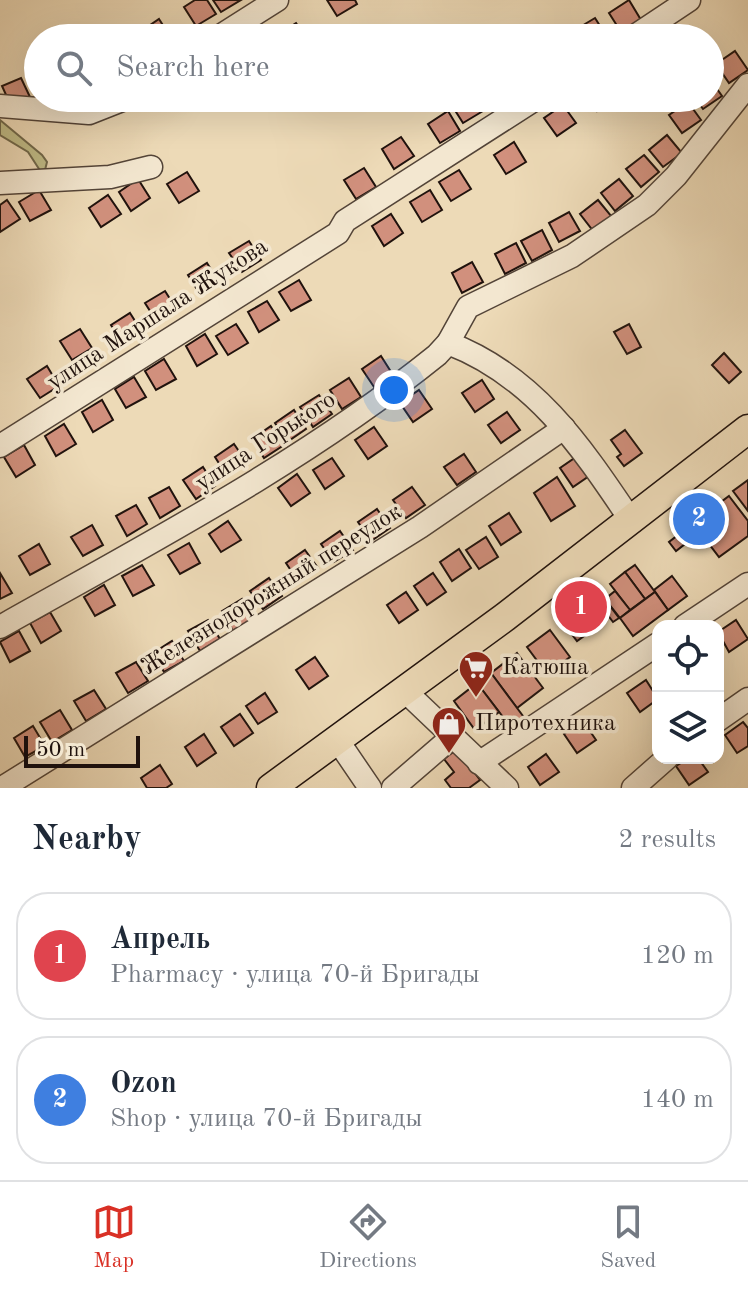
<!DOCTYPE html>
<meta charset="utf-8">
<style>
body{margin:0;font-family:"Old Standard TT",serif;background:#f2f2f3;color:#1f2937}
.controls{position:absolute;right:24px;bottom:24px;display:grid;overflow:hidden;border-radius:16px;box-shadow:0 8px 32px #0002}
.controls button{width:72px;height:72px;display:grid;place-items:center;padding:0;border:0;border-bottom:2px solid #e0e1e3;background:#fff;color:#1f2937;font:40px sans-serif}
.scale{position:absolute;left:24px;bottom:20px;width:116px;box-sizing:border-box;padding-left:8px;border:4px solid #20120d;border-top:0;font-size:22px;line-height:28px;white-space:nowrap;color:#20120d;-webkit-text-stroke:6px #f3e7d0;paint-order:stroke}
.you{position:absolute;left:394px;top:390px;width:28px;height:28px;margin:-20px;border:6px solid #fff;border-radius:50%;background:#1a73e8;box-shadow:0 0 0 12px #1a73e833}
.badge{display:grid;place-items:center;width:52px;height:52px;border-radius:50%;background:#d93025;color:#fff;font-size:26px;font-weight:700}
.pin{position:absolute;translate:-50% -50%;border:4px solid #fff;box-shadow:0 2px 8px #0006}
.list{margin:0;padding:0;list-style:none}
h2{display:flex;justify-content:space-between;align-items:center;height:104px;margin:0;padding:0 32px;font-size:34px}
h2 small{font-size:26px;font-weight:400;color:#747a83}
.list li{display:grid;grid-template-columns:52px 1fr auto;gap:24px;align-items:center;box-sizing:border-box;height:128px;margin:0 16px 16px;padding:0 16px;border:2px solid #e0e1e3;border-radius:32px}
.list b{display:block;font-size:30px;white-space:nowrap}
.list p{margin:0;font-size:26px;white-space:nowrap;color:#747a83}
.list em{font-size:26px;font-style:normal;color:#747a83}
.icon{flex:none;width:44px;height:44px;fill:none;stroke:currentColor;stroke-width:2;stroke-linecap:round;stroke-linejoin:round}
.map{position:relative;flex:none;width:748px;height:788px;overflow:hidden}
.search{position:absolute;background:#fff;box-shadow:0 8px 32px #0002;left:24px;right:24px;top:24px;height:88px;display:flex;align-items:center;gap:20px;box-sizing:border-box;padding:0 28px;border-radius:44px;color:#747a83;font-size:30px}
.sheet{height:392px;background:#fff}
nav{display:flex;justify-content:space-around;align-items:center;box-sizing:border-box;height:112px;border-top:2px solid #e0e1e3;background:#fff;font-size:22px;color:#747a83}
nav a{display:grid;justify-items:center;gap:4px}
nav .on{color:#d93025}
.map>svg:first-child{display:block}
.green{fill:#c0bd89;stroke:#70684b;stroke-width:2}
.building{fill:#d1907d;stroke:#20120d;stroke-width:2}
.lines{fill:none;stroke-linecap:round;stroke-linejoin:round}
.minor-casing{stroke:#534438;stroke-width:25}
.major-casing{stroke:#20120d;stroke-width:31}
.minor{stroke:#f3e7d0;stroke-width:22}
.major{stroke:#eddab7;stroke-width:28}
.labels{text-anchor:middle;dominant-baseline:central;stroke-width:7;stroke-linejoin:round;paint-order:stroke}
.street-label{font-size:24px;fill:#20120d;stroke:#f3e7d0}
.poi-label{font-size:24px;fill:#20120d;stroke:#f3e7d0;text-anchor:start}
</style>
<div class="map">
<svg width="748" height="788" viewBox="0 0 748 788">
<rect width="100%" height="100%" fill="#eddab7"/>
<filter id="stains"><feTurbulence type="fractalNoise" baseFrequency=".0025" numOctaves="4"/><feColorMatrix values="0 0 0 0 .2 0 0 0 0 .09 0 0 0 0 .02 0 0 0 .5 -.17"/></filter>
<radialGradient id="worn" r=".72"><stop offset=".6" stop-color="#630" stop-opacity="0"/><stop offset="1" stop-color="#630" stop-opacity=".3"/></radialGradient>
<!-- green -->
<path class="green" d="M0 120 42 155 47 162 45 170 41 172 28 152 0 135Z"/>
<!-- building -->
<g class="building">
<path d="M195 0H207L216 14 196 26 184 7Z"/>
<path d="M213 0H241L221 12Z"/>
<path d="M327 0H355L357 4 337 16Z"/>
<path d="M629 0 641 20 621 32 609 13Z"/>
<path d="M595 18 607 37 580 38 575 30Z"/>
<path d="M159 19 171 38H144L140 32Z"/>
<path d="M296 23 306 38H279L277 35Z"/>
<path d="M677 27 684 38H661Z"/>
<path d="M735 51 748 70 729 83 716 64Z"/>
<path d="M21 78 30 97 11 106 2 86Z"/>
<path d="M710 79 722 96 703 109 695 98H710Z"/>
<path d="M461 98H475L483 111 463 123 451 104Z"/>
<path d="M588 98H615L597 111Z"/>
<path d="M688 102 701 120 682 133 669 115Z"/>
<path d="M563 105 576 123 557 136 544 118Z"/>
<path d="M448 111 460 131 440 143 428 124Z"/>
<path d="M667 135 682 153 663 167 649 150Z"/>
<path d="M401 137 414 156 394 169 382 149Z"/>
<path d="M514 142 526 162 506 174 494 155Z"/>
<path d="M644 155 659 172 641 187 626 169Z"/>
<path d="M364 168 376 187 356 199 344 180Z"/>
<path d="M459 170 471 189 451 201 439 182Z"/>
<path d="M187 172 199 191 179 203 167 184Z"/>
<path d="M138 179 150 198 131 211 119 192Z"/>
<path d="M619 179 633 196 615 211 601 193Z"/>
<path d="M39 190 51 210 30 221 19 202Z"/>
<path d="M430 190 442 210 422 222 410 202Z"/>
<path d="M108 195 121 214 101 227 89 208Z"/>
<path d="M7 200 20 219 0 232V205Z"/>
<path d="M598 200 612 217 594 232 580 214Z"/>
<path d="M569 212 580 231 559 242 549 223Z"/>
<path d="M391 214 403 233 384 246 372 226Z"/>
<path d="M542 230 552 250 532 261 521 241Z"/>
<path d="M249 241 261 260 242 272 229 253Z"/>
<path d="M516 243 526 263 505 274 495 254Z"/>
<path d="M472 262 483 282 462 293 452 273Z"/>
<path d="M207 263 219 282 200 294 188 275Z"/>
<path d="M299 280 311 300 291 311 279 292Z"/>
<path d="M165 291 177 310 157 322 145 303Z"/>
<path d="M267 301 279 320 259 332 248 312Z"/>
<path d="M130 313 142 332 123 344 111 325Z"/>
<path d="M236 324 248 343 228 355 216 336Z"/>
<path d="M629 324 641 347 627 354 614 332Z"/>
<path d="M80 329 92 348 72 360 60 341Z"/>
<path d="M205 334 217 354 197 366 186 346Z"/>
<path d="M724 353 741 372 729 383 712 365Z"/>
<path d="M381 356 393 375 374 387 362 369Z"/>
<path d="M164 359 176 379 156 390 145 371Z"/>
<path d="M47 366 59 386 40 398 27 379Z"/>
<path d="M134 377 146 397 126 408 115 389Z"/>
<path d="M349 378 361 397 342 409 330 390Z"/>
<path d="M482 380 494 399 475 412 462 393Z"/>
<path d="M419 390 432 409 413 422 400 403Z"/>
<path d="M319 395 332 414 313 427 300 407Z"/>
<path d="M102 400 113 420 93 432 82 412Z"/>
<path d="M294 410 306 429 287 442 275 423Z"/>
<path d="M507 412 520 430 501 443 488 425Z"/>
<path d="M64 424 76 444 56 456 45 436Z"/>
<path d="M271 426 284 445 264 458 252 439Z"/>
<path d="M374 427 387 446 368 459 355 440Z"/>
<path d="M625 430 642 453 624 466 617 457 621 454 611 440Z"/>
<path d="M234 444 247 463 227 476 215 457Z"/>
<path d="M24 445 35 465 16 477 4 457Z"/>
<path d="M464 454 476 472 457 485 444 467Z"/>
<path d="M579 455 592 474 573 487 560 468Z"/>
<path d="M332 458 344 476 325 489 313 470Z"/>
<path d="M203 467 215 486 196 499 183 480Z"/>
<path d="M297 474 310 493 291 506 278 488Z"/>
<path d="M557 477 575 506 551 521 534 493Z"/>
<path d="M748 480V511L733 491Z"/>
<path d="M169 487 180 506 160 518 149 498Z"/>
<path d="M412 487 425 505 406 518 393 500Z"/>
<path d="M729 496 748 521V536L719 557 693 523Z"/>
<path d="M136 505 147 524 127 536 116 516Z"/>
<path d="M377 509 390 528 371 541 358 522Z"/>
<path d="M509 513 521 532 501 545 489 526Z"/>
<path d="M228 521 241 540 221 552 209 534Z"/>
<path d="M92 525 103 545 83 556 71 537Z"/>
<path d="M340 531 353 550 334 562 321 544Z"/>
<path d="M678 535 685 544 676 551 669 542Z"/>
<path d="M486 537 498 557 479 569 466 550Z"/>
<path d="M189 543 200 563 180 574 168 555Z"/>
<path d="M39 544 50 564 30 575 19 556Z"/>
<path d="M459 549 471 568 452 581 440 562Z"/>
<path d="M305 550 318 568 298 581 286 563Z"/>
<path d="M142 565 154 585 133 596 122 576Z"/>
<path d="M635 565 655 592 645 599 625 572Z"/>
<path d="M625 572 645 599 630 610 610 584Z"/>
<path d="M0 573 12 593 0 599Z"/>
<path d="M433 573 446 592 427 605 414 586Z"/>
<path d="M672 576 687 596 668 610 654 590Z"/>
<path d="M269 578 282 596 263 609 250 591Z"/>
<path d="M104 585 115 605 95 616 84 597Z"/>
<path d="M615 591 630 610 620 618 605 599Z"/>
<path d="M406 592 418 610 399 623 387 605Z"/>
<path d="M655 592 668 610 633 636 620 618Z"/>
<path d="M242 599 253 619 233 631 222 611Z"/>
<path d="M589 599 605 621 577 641 561 620Z"/>
<path d="M610 606 619 618 613 622 604 610Z"/>
<path d="M50 612 61 631 41 643 30 623Z"/>
<path d="M208 620 220 639 200 651 188 631Z"/>
<path d="M736 620 748 639 729 652 718 632Z"/>
<path d="M550 630 570 657 547 674 527 647Z"/>
<path d="M19 631 30 651 10 662 0 642Z"/>
<path d="M172 641 184 661 164 672 153 653Z"/>
<path d="M517 653 543 688 517 708 491 673Z"/>
<path d="M315 657 328 676 309 689 296 670Z"/>
<path d="M136 662 148 681 128 693 116 673Z"/>
<path d="M491 673 526 720 513 730 477 683Z"/>
<path d="M646 680 658 699 640 712 627 693Z"/>
<path d="M477 683 499 712 475 730 454 701Z"/>
<path d="M94 690 106 709 86 721 74 701Z"/>
<path d="M265 693 277 712 258 724 246 706Z"/>
<path d="M60 710 72 730 52 742 40 722Z"/>
<path d="M240 714 253 733 234 746 221 727Z"/>
<path d="M583 721 596 740 577 753 564 734Z"/>
<path d="M743 722 748 728V746L737 753 725 735Z"/>
<path d="M33 726 45 746 25 757 14 738Z"/>
<path d="M204 734 216 753 197 766 185 747Z"/>
<path d="M457 749 480 780 469 788H451L445 780 454 772 444 759Z"/>
<path d="M546 754 559 772 540 785 528 767Z"/>
<path d="M689 758H698L708 772 689 785 676 766Z"/>
<path d="M160 765 172 784 166 788H147L141 778Z"/>
</g>
<g class="lines">
<defs>
<g id="minor">
<path d="M217 38 277 0"/>
<path d="M632 38 689 0"/>
<path d="M0 106 89 113 127 98"/>
<path d="M0 183 110 177 151 167"/>
<path d="M448 343C535 376 582 448 632 522"/>
<path d="M0 446 338 233 345 221 537 98"/>
<path d="M685 626 748 584"/>
<path d="M0 627C149 543 303 463 437 355L448 343 468 307 572 256 647 205 676 176 748 85"/>
<path d="M405 691 507 788"/>
<path d="M718 720 748 699"/>
<path d="M338 741 370 788"/>
<path d="M479 763 658 644"/>
<path d="M2 788 420 527 564 428"/>
<path d="M393 788 451 738"/>
<path d="M633 788 667 758"/>
</g>
<path id="major" d="M271 788 505 617 748 429"/>
</defs>
<!-- minor casing -->
<use href="#minor" class="minor-casing"/>
<!-- major casing -->
<use href="#major" class="major-casing"/>
<!-- minor -->
<use href="#minor" class="minor"/>
<!-- major -->
<use href="#major" class="major"/>
</g>
<!-- icons -->
<defs>
<symbol id="supermarket-pin" viewBox="-11 -11 22 30"><path d="M0 17L-7.5 6A9.5 9.5 0 1 1 7.5 6Z" fill="#8f2418" stroke="#f3e7d0"/><path d="M-6-5.5h2.5l.6 2H6L4.5 2H-2.5L-4.4-4H-6ZM-1.5 3.2a1.3 1.3 0 1 0 .1 0ZM3 3.2a1.3 1.3 0 1 0 .1 0Z" fill="#fff"/></symbol>
<symbol id="shop-pin" viewBox="-11 -11 22 30"><path d="M0 17L-7.5 6A9.5 9.5 0 1 1 7.5 6Z" fill="#8f2418" stroke="#f3e7d0"/><path d="M-5-2.5h2.3a2.7 3.5 0 0 1 5.4 0H5L5.5 6h-11ZM-1.5-2.5h3a1.5 2.3 0 0 0-3 0Z" fill="#fff"/></symbol>
</defs>
<g fill-rule="evenodd">
<use href="#supermarket-pin" x="456" y="648" width="40" height="54"/>
<use href="#shop-pin" x="429" y="704" width="40" height="54"/>
</g>
<g class="labels">
<!-- street labels -->
<g class="street-label">
<text transform="translate(158 315) rotate(-33)">улица Маршала Жукова</text>
<text transform="translate(266 442) rotate(-33)">улица Горького</text>
<text transform="translate(272 590) rotate(-32)">Железнодорожный переулок</text>
</g>
<!-- poi labels -->
<g class="poi-label">
<text x="502" y="668">Катюша</text>
<text x="475" y="724">Пиротехника</text>
</g>
</g>
<rect width="100%" height="100%" filter="url(#stains)"/>
<rect width="100%" height="100%" fill="url(#worn)"/>
</svg>
<div class="controls">
<button><svg class="icon" aria-label="locate" viewBox="0 0 24 24"><circle cx="12" cy="12" r="6"/><path d="M12 2v4M12 18v4M2 12h4M18 12h4"/></svg></button>
<button><svg class="icon" aria-label="layers" viewBox="0 0 24 24"><path d="M12 4l9 5-9 5-9-5zM3 14l9 5 9-5"/></svg></button>
</div>
<div class="scale">50 m</div>
<div class="you"></div>
<div class="pin badge" style="left:581px;top:607px;background:#e0444e">1</div>
<div class="pin badge" style="left:699px;top:519px;background:#3f7fe0">2</div>
<div class="search"><svg class="icon" aria-label="search" viewBox="0 0 24 24"><circle cx="10" cy="10" r="6"/><path d="M15 15l6 6"/></svg>Search here</div>
</div>
<section class="sheet">
<h2>Nearby<small>2 results</small></h2>
<ul class="list">
<li><span class="badge" style="background:#e0444e">1</span><div><b>Апрель</b><p>Pharmacy · улица 70-й Бригады</p></div><em>120 m</em></li>
<li><span class="badge" style="background:#3f7fe0">2</span><div><b>Ozon</b><p>Shop · улица 70-й Бригады</p></div><em>140 m</em></li>
</ul>
</section>
<nav>
<a class="on"><svg class="icon" aria-label="map" viewBox="0 0 24 24"><path d="M3 6l6-2 6 2 6-2v14l-6 2-6-2-6 2zM9 4v14M15 6v14"/></svg>Map</a>
<a><svg class="icon" aria-label="directions" viewBox="0 0 24 24"><path d="M12 3l9 9-9 9-9-9zM9 14v-3h6M13 9l2 2-2 2"/></svg>Directions</a>
<a><svg class="icon" aria-label="saved" viewBox="0 0 24 24"><path d="M7 4h10v16l-5-4-5 4z"/></svg>Saved</a>
</nav>
